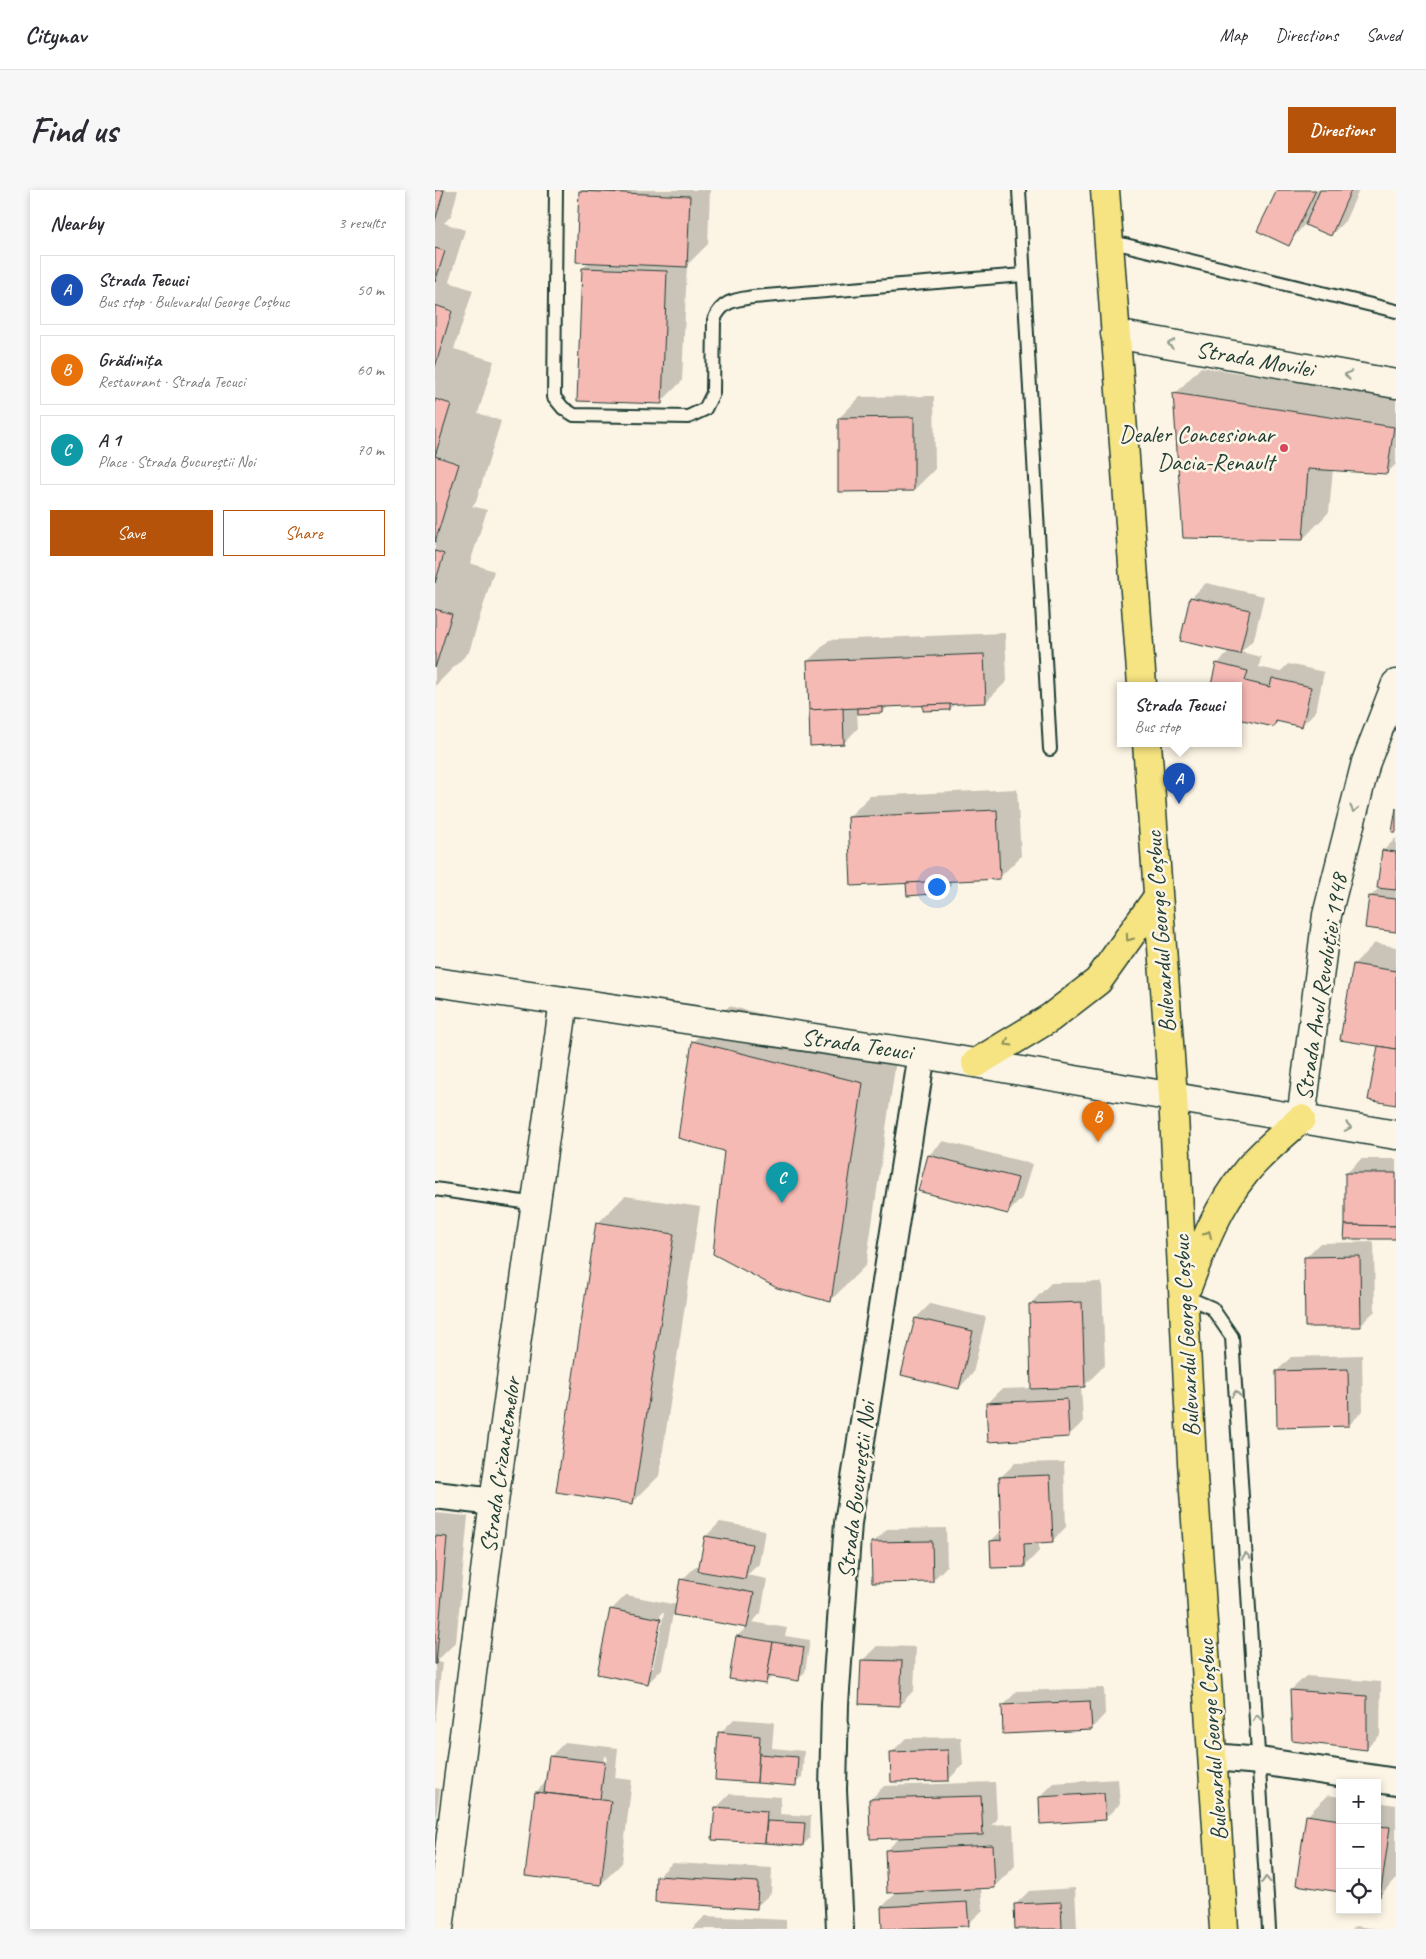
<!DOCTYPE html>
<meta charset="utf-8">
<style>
body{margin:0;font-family:Caveat,sans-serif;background:#f7f7f7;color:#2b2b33}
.controls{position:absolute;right:15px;bottom:15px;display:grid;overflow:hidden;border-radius:0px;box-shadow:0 2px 8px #0003}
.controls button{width:45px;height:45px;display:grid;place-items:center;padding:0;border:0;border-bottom:1px solid #e1e1e2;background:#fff;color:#2b2b33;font:25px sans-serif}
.you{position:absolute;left:501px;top:696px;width:18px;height:18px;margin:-12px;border:4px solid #fff;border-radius:50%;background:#1a73e8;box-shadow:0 0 0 8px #1a73e833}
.badge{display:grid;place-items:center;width:32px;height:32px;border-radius:50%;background:#b45309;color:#fff;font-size:16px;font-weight:700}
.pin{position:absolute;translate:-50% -41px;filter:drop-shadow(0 1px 2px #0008)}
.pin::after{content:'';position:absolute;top:26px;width:18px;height:15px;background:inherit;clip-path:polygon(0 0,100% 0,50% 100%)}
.popup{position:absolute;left:682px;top:492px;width:125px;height:65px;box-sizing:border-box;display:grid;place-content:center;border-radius:0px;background:#fff;filter:drop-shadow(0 1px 4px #0005);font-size:16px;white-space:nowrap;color:#7c7c81}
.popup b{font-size:19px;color:#2b2b33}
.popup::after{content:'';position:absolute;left:50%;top:100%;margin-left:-10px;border:10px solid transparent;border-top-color:#fff}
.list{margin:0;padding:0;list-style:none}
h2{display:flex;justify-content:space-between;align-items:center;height:65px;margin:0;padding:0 20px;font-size:21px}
h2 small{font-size:16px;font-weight:400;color:#7c7c81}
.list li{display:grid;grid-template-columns:32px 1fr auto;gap:15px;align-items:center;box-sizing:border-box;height:70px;margin:0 10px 10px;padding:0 10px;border:1px solid #e1e1e2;border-radius:0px}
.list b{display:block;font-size:19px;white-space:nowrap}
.list p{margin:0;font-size:16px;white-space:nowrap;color:#7c7c81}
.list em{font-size:16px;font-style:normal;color:#7c7c81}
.actions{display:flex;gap:10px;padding:15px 20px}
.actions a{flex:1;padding:11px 0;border:1px solid #b45309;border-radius:0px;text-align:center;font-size:18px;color:#b45309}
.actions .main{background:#b45309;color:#fff}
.icon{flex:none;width:28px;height:28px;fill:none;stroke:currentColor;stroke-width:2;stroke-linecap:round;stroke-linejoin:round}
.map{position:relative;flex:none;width:961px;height:1739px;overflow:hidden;border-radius:0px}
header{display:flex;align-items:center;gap:30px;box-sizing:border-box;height:70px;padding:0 25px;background:#fff;border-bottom:1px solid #e1e1e2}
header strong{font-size:24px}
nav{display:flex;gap:28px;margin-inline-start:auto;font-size:18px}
.intro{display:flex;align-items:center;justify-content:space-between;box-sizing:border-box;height:120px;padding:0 30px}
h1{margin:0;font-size:35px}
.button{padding:12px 22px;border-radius:0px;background:#b45309;color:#fff;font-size:18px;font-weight:700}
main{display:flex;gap:30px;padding:0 30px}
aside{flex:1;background:#fff;border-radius:0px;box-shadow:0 2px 8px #0003}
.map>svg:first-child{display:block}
.shadow{fill:#0003;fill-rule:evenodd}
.building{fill:#f6bab5;stroke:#1f3d34}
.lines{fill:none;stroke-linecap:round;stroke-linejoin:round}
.service-casing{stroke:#1f3d34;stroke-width:16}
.minor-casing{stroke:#1f3d34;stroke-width:30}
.tertiary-casing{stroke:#1f3d34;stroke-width:31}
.secondary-casing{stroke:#1f3d34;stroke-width:31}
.primary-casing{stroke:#1f3d34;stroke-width:31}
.service{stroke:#fcf5e5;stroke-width:12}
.minor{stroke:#fcf5e5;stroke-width:26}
.tertiary{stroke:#fcf5e5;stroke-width:28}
.secondary{stroke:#fcf5e5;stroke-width:28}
.primary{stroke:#f6e381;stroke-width:28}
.oneway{stroke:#8e998c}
.oneway2{stroke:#8a905a}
.poi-dot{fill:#d1495b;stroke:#fcf5e5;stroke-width:2}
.labels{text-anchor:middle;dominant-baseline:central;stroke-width:5;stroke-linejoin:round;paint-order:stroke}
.street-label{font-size:24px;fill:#1f3d34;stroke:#fcf5e5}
.poi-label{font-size:24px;fill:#1f3d34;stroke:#fcf5e5;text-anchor:end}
</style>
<header>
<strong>Citynav</strong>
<nav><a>Map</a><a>Directions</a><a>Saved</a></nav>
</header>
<div class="intro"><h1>Find us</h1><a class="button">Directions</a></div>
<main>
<aside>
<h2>Nearby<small>3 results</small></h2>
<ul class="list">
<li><span class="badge" style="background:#1a4fb4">A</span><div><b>Strada Tecuci</b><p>Bus stop · Bulevardul George Coșbuc</p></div><em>50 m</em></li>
<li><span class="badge" style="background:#e8710a">B</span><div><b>Grădinița</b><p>Restaurant · Strada Tecuci</p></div><em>60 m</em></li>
<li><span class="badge" style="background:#0f9aa8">C</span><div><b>A 1</b><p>Place · Strada Bucureștii Noi</p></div><em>70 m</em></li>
</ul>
<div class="actions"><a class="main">Save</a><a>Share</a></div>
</aside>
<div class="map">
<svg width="961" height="1739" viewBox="0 0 961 1739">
<rect width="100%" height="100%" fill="#fcf5e5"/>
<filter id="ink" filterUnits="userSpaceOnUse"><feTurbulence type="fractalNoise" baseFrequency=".02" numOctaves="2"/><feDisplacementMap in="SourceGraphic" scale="10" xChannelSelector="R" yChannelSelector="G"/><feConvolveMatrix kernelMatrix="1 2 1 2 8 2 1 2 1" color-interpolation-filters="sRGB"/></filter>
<g filter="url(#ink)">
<!-- shadow -->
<g class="shadow">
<path d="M0 0H23L16 26 9 33 30 40 14 92 38 100 19 159 59 171 43 223 66 231 41 312 37 316 52 320 35 373 59 381 34 462 0 496Z"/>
<path d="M146 0H275L273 54 252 75 247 191 226 212 148 78 155 71Z"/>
<path d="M843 0H924L910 31 896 45 870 34 853 54Z"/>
<path d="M766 177 961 207V274L952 283 898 279 894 322 868 349 740 204Z"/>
<path d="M499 206 500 279 479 300 404 228 425 207Z"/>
<path d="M771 393 829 406 819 449 806 462 826 467 824 477 845 482 853 474 889 482 881 521 866 536 844 531 839 536 803 527V495H777L782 474 795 461 757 407Z"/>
<path d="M570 443 572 491 551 512 521 513 515 519 489 514 454 515 448 522 422 523 423 538 409 553 373 471 394 450Z"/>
<path d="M582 599 586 666 565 687 516 690V695L509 702 414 627 435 606Z"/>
<path d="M961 648V741L935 707 945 697 948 661Z"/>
<path d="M940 753 961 757V914L919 774Z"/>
<path d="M294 816 463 857 431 1075 395 1111 290 960 258 852Z"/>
<path d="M508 951 597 974 587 1008 573 1023 494 965Z"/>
<path d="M926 969H961V1048L912 983Z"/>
<path d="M190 1006 265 1017 224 1286 197 1313 163 1033Z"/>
<path d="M939 1052 940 1121 925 1135 870 1068 885 1053Z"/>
<path d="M667 1092 670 1175 649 1196H646L648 1232 633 1246 552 1214 567 1199 598 1198 595 1114 616 1093Z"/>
<path d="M495 1114 551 1127 538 1183 524 1198 481 1128Z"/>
<path d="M927 1165 928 1221 914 1235 842 1181 856 1167Z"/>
<path d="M629 1272 631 1337 617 1351 604 1352V1361L590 1376 556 1351 567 1340 565 1288 580 1273Z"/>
<path d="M0 1323 33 1326 21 1452 1 1472 7 1473 0 1533Z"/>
<path d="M285 1332 330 1340 324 1374 312 1385 332 1389 326 1423 317 1432 352 1438 350 1446 375 1450 370 1482 363 1489 338 1486 330 1493 302 1446 312 1437 238 1424 227 1479 213 1493 176 1420 191 1405 242 1415 247 1390 261 1376H265L271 1346ZM226 1423H229L218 1478H215Z"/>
<path d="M511 1338 512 1376 497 1391 438 1353 452 1339Z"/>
<path d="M442 1456 481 1457 479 1500 465 1515 427 1471Z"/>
<path d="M871 1486 946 1492 945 1545 931 1559 856 1500Z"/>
<path d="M669 1498 670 1524 656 1539 568 1516 582 1501Z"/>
<path d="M299 1529 339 1532 337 1558 369 1561 367 1587 360 1594 321 1591 285 1543Z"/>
<path d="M526 1547 528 1575 513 1590 457 1562 471 1548Z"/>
<path d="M130 1552 183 1558 180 1588 197 1590 187 1673 166 1694 91 1685 101 1602 112 1591 115 1567ZM169 1566H172L169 1586H167Z"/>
<path d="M683 1589 685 1614 670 1628 605 1607 619 1593Z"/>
<path d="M560 1592 562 1630 556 1635 578 1634 580 1676 559 1697 546 1698 548 1720 533 1734 448 1739 447 1717 462 1702 451 1661 465 1647 435 1610 449 1596Z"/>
<path d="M0 1598 5 1599 0 1634Z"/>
<path d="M295 1604 346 1607 345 1624 376 1626 375 1648 368 1655 279 1648 281 1618Z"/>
<path d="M893 1605 905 1607V1700L872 1626Z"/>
<path d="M942 1612 961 1615V1689L944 1706 942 1705Z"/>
<path d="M237 1673 337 1678 336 1703 321 1717 223 1687Z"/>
<path d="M640 1698 642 1739H581L580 1715 594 1701Z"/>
<path d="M270 1726 351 1730V1739H257Z"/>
<path d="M920 1736 944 1739H916Z"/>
</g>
<!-- building -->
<g class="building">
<path d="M0 0H9L0 31Z"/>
<path d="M842 0H881L854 56 822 41Z"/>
<path d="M885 0H916L896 46 870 35Z"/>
<path d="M144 1 255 6 252 77 141 72Z"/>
<path d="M0 58 10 61 0 92Z"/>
<path d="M147 78 232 81 227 214 142 211Z"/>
<path d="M0 115 17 121 0 177Z"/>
<path d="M738 203 959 237 952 284 873 279 868 350 748 348Z"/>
<path d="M0 209 16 214 0 266 24 274 0 352Z"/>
<path d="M479 227V301L403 302V228Z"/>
<path d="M0 361 9 364 0 393Z"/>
<path d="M755 407 815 420 805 464 745 451Z"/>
<path d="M0 419 17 424 0 478Z"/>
<path d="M549 464 551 513 374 520 372 471Z"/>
<path d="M781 473 813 481 810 491 835 497 837 488 876 497 867 537 841 531 839 537 803 529V495H776Z"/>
<path d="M515 514V520L488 521V515Z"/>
<path d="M448 517V523L422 524V518Z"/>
<path d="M408 518 409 554 375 556 374 520Z"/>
<path d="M961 618V642H957Z"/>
<path d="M562 620 565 689 416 696 413 627Z"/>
<path d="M947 660 961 662V700L942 698Z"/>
<path d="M509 691 510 703 472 706 471 693Z"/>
<path d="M934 706 961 709V742L930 738Z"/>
<path d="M918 774 961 781V859L905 850Z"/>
<path d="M257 851 428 893 396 1112 342 1098 278 1064 289 961 243 948Z"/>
<path d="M943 856 961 859V915L933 910Z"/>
<path d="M493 965 583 988 573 1024 483 1001Z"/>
<path d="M910 983H961V1036L910 1035Z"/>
<path d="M161 1032 239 1044 198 1314 121 1302Z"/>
<path d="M910 1035 961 1036V1049H909Z"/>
<path d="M925 1066 926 1137H870L869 1067Z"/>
<path d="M647 1112 650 1197 596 1199 594 1114Z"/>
<path d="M480 1128 538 1141 524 1199 466 1185Z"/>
<path d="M913 1179 914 1236 842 1238 841 1181Z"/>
<path d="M632 1209 634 1247 553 1252 551 1213Z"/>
<path d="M615 1285 618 1352 589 1354 590 1377 556 1378 555 1351 566 1350 564 1287Z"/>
<path d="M0 1346 12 1347 1 1474H0Z"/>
<path d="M270 1346 317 1354 310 1389 263 1381Z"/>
<path d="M497 1351 498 1392 437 1393 436 1352Z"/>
<path d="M245 1389 319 1403 312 1438 239 1425Z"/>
<path d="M175 1419 226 1429 213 1494 162 1484Z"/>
<path d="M301 1446 338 1452 331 1494 294 1489Z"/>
<path d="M338 1452 369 1457 364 1491 332 1486Z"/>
<path d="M426 1470 467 1471 465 1516 424 1514Z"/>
<path d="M855 1500 932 1506V1560L857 1551Z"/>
<path d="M655 1511 657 1540 568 1544 567 1515Z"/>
<path d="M283 1542 325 1546 322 1593 280 1590Z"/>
<path d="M513 1560 514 1591 456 1592 455 1562Z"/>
<path d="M324 1564 363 1567 361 1596 322 1593Z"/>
<path d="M114 1566 170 1572 165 1609 109 1603Z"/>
<path d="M100 1602 176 1611 166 1695 90 1686Z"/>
<path d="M669 1603 671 1630 605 1634 604 1607Z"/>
<path d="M546 1606 548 1645 435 1649 434 1609Z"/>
<path d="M280 1617 332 1621 330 1653 277 1650Z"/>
<path d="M871 1625 905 1630V1702L861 1695Z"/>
<path d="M332 1631 370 1633 368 1656 330 1653Z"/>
<path d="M942 1636 955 1637 945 1707H942Z"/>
<path d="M558 1655 560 1698 452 1703 450 1660Z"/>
<path d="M221 1686 323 1692 322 1719 220 1712Z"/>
<path d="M532 1712 534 1736 447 1739 446 1717Z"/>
<path d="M626 1712 627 1739H580L579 1714Z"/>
</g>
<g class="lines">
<defs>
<g id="service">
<path d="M121 0 119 207 128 218 139 225 253 227 270 219 278 203 279 130C287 111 299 110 318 107L588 85"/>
<path d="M584 0 615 559"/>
<path d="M674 51 961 121"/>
<path d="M0 999 101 1014"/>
<path d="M749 1106 777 1118 797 1147 834 1739"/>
</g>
<g id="minor">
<path d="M0 1305 59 1312"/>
<path d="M778 1567 825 1571 961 1592"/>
<path d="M405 1739 398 1600 400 1514 413 1333 487 864"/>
</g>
<g id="tertiary">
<path d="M680 144 961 194"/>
<path d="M866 929 892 725 931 572 961 494"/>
<path d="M4 1739 59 1312 129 811"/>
</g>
<path id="secondary" d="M0 792 487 864 961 945"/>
<g id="primary">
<path d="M670 0 707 495"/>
<path d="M712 553 738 907 757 1272 789 1739"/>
<path d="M541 873 615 828 663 791 722 708"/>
<path d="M753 1095C768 1055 783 1016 810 983 826 963 847 946 866 929"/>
</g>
</defs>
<!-- service casing -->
<use href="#service" class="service-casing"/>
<!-- minor casing -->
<use href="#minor" class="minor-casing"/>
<!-- tertiary casing -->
<use href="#tertiary" class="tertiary-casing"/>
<!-- secondary casing -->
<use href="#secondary" class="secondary-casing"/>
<!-- primary casing -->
<use href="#primary" class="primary-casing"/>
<!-- service -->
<use href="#service" class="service"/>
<!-- minor -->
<use href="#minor" class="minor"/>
<!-- tertiary -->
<use href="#tertiary" class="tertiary"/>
<!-- secondary -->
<use href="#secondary" class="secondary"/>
<!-- primary -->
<use href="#primary" class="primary"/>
</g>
<!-- one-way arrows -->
<defs><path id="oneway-chevron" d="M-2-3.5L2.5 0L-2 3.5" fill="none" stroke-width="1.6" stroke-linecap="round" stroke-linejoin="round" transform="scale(1.25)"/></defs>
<g class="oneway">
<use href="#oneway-chevron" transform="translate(736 154) rotate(-170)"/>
<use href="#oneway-chevron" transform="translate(913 185) rotate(-170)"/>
<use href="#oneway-chevron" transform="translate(919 619) rotate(104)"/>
<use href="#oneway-chevron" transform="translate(913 937) rotate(10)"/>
<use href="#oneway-chevron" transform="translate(801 1204) rotate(-94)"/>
<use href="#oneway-chevron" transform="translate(811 1366) rotate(-94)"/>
<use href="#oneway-chevron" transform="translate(822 1528) rotate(-94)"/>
<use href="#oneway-chevron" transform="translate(831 1690) rotate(-93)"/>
</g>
<g class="oneway2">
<use href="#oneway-chevron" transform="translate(694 748) rotate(125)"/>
<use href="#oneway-chevron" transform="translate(573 853) rotate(149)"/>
<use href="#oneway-chevron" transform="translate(773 1044) rotate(-66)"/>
</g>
</g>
<!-- markers -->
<circle class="poi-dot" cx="849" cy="258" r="5"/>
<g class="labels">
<!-- street labels -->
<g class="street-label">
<text transform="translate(820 169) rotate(10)">Strada Movilei</text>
<text transform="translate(725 742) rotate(-94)">Bulevardul George Coșbuc</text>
<text transform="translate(886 797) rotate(-81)">Strada Anul Revoluției 1948</text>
<text transform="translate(422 854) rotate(8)">Strada Tecuci</text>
<text transform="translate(751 1146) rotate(-93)">Bulevardul George Coșbuc</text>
<text transform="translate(65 1275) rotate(-82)">Strada Crizantemelor</text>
<text transform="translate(421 1300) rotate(-83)">Strada Bucureștii Noi</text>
<text transform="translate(777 1550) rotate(-94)">Bulevardul George Coșbuc</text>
</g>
<!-- poi labels -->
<g class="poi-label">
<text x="839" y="244">Dealer Concesionar<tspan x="839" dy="28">Dacia-Renault</tspan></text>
</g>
</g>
</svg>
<div class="controls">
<button>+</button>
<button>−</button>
<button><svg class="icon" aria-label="locate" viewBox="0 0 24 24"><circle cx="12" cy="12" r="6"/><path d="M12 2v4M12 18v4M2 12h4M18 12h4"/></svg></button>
</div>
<div class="you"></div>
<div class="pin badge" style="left:744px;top:614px;background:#1a4fb4">A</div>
<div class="popup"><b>Strada Tecuci</b>Bus stop</div>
<div class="pin badge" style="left:663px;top:952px;background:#e8710a">B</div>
<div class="pin badge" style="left:347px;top:1013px;background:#0f9aa8">C</div>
</div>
</main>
